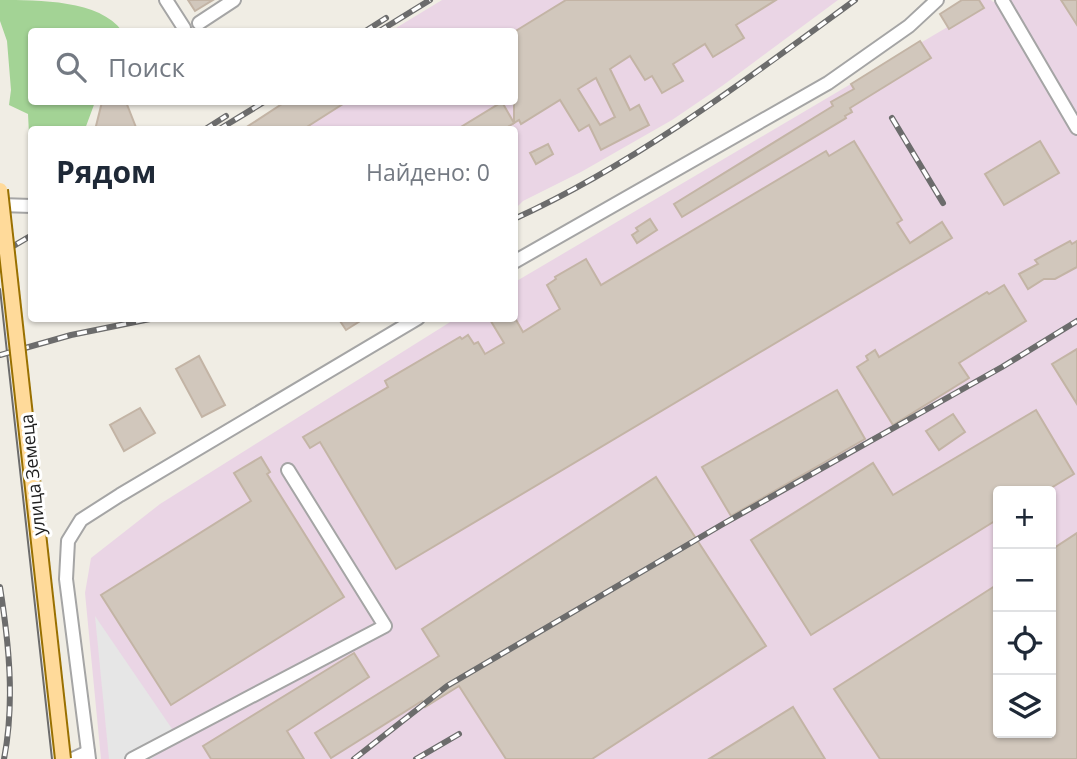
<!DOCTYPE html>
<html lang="ru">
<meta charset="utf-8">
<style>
body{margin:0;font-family:"Open Sans",sans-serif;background:#f2f2f3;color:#1f2937}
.controls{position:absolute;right:21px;bottom:21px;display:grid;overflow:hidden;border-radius:7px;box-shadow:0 2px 5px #0004}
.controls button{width:63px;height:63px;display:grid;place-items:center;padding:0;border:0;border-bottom:2px solid #e0e1e3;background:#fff;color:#1f2937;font:35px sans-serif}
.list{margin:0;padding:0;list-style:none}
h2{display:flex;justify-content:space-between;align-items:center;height:91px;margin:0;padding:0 28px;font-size:30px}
h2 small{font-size:23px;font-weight:400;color:#747a83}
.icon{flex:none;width:38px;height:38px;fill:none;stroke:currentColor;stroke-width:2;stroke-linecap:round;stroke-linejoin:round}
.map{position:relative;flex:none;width:1077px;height:759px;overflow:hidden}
.search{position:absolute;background:#fff;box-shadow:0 2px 5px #0004;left:28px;top:28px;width:490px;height:77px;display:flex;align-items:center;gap:18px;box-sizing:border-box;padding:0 24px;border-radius:7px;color:#747a83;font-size:26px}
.panel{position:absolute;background:#fff;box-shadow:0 2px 5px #0004;left:28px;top:126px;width:490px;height:196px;border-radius:7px}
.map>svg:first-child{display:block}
.industrial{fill:#ead5e5;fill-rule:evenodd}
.forest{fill:#a3d395}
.parking{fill:#e6e6e6}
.building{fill:#d1c7bc;stroke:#c3b4a5;stroke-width:2;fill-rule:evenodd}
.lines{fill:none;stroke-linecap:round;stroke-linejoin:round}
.minor-casing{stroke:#a5a5a5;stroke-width:16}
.minor{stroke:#fff;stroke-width:12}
.tram{stroke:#6c6c6c;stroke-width:2}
.rail-casing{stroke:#6c6c6c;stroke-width:6}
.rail{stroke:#fff;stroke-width:3.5;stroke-dasharray:10;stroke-linecap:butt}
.major-bridge-casing{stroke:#997000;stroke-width:18;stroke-linecap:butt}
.major-bridge{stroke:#ffda9a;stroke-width:14}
.labels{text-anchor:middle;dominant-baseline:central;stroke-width:6;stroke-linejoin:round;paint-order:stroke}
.street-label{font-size:18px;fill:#1e1e1e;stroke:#fff}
</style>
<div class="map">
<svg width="1077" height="759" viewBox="0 0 1077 759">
<rect width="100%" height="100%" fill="#f0ede4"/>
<!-- industrial -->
<g class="industrial">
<path d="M442 0H838L722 86 672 120 581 172 523 201 515 209 514 130H245L281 107 278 102H514V32L391 31Z"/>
<path d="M973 0H991L993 2 997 0H1077V759H101L85 593 91 558 160 504 455 319 514 318 515 282 956 22ZM998 491H1051V733H998Z"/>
</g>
<!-- forest -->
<path class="forest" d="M0 0C39 0 100 0 122 31L32 32V102H95L85 129 32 130 31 174 28 114 9 105 11 90 7 41 0 21Z"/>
<!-- parking -->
<path class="parking" d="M95 616 179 739 151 759H109Z"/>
<!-- building -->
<g class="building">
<path d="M188 0H213L195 11Z"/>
<path d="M566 0H776L736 25 744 38 713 57 705 44 673 64 683 81 662 93 652 76 645 80 630 56 610 69 630 110 639 105 649 125 601 150 589 125 579 131 560 100 521 124 519 120 514 123V32ZM596 78 615 117 600 125 578 89Z"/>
<path d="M962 0H979L984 8 949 29 940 14Z"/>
<path d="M1061 0H1077V25Z"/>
<path d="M920 41 931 58 850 108 852 112 845 116 846 118 682 217 674 204 833 106 831 102 854 89 851 84Z"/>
<path d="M102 102H126L137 130H95Z"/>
<path d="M285 102H346L302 130H242Z"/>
<path d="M502 102 514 123 503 130H456Z"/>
<path d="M854 141 902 220 897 223 910 243 942 222 952 238 396 569 320 442 310 448 303 437 388 387 385 381 460 337 462 339 468 335 474 344 478 342 485 354 504 343 489 318H515L523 332 560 309 547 285 556 279 555 277 586 259 601 285 826 151 829 156Z"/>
<path d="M1040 141 1059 173 1004 205 985 174Z"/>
<path d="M548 144 553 154 536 164 530 153Z"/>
<path d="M650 219 657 230 637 243 632 235 638 231 636 228Z"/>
<path d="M1070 241 1072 244 1077 241V267L1055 279H1044L1028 289 1019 274 1038 264 1035 260Z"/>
<path d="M1004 285 1026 321 959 363 969 378 893 425 857 367 868 360 866 356 875 350 879 357 987 292 989 294Z"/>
<path d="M338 318H365L346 330Z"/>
<path d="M1077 349V404L1052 364Z"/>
<path d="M199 356 225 405 202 417 176 369Z"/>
<path d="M837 390 865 439 731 516 702 467Z"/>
<path d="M140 408 155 433 124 451 110 425Z"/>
<path d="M1036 410 1074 474 1046 491H998V519L811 635 751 540 873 463 893 495Z"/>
<path d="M953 414 965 432 939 450 926 431Z"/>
<path d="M261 457 270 472 267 474 344 597 171 705 101 595 251 501 234 473Z"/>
<path d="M656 477 766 646 592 759H506L459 686 425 707 422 701 331 758 315 733 439 656 422 629Z"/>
<path d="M1077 533V759H880L834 689 998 584V733H1051V550Z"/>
<path d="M354 653 369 677 287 731 304 759H211L203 746Z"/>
<path d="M793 707 825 759H709Z"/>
</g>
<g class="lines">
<defs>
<g id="minor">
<path d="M166 0 184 28"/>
<path d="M1002 0 1077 128"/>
<path d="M199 23 234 0"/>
<path d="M0 205 32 206"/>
<path d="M514 262 828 83 909 26 937 0"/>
<path d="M73 759 88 752"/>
<path d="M89 759 66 579 68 541 81 520 120 495 418 318"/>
<path d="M132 759 385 626 288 470"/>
</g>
</defs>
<!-- minor casing -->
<use href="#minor" class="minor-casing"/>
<!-- minor -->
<use href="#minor" class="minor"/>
<!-- tram -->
<path class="tram" d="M0 289 52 759"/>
<defs>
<g id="rail">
<path d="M364 32 386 18"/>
<path d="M378 32 430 0"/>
<path d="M892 118 943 203"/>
<path d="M204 130 226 116"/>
<path d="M218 130 264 102"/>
<path d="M514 219C638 162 746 80 855 0"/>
<path d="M0 254 32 235"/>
<path d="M0 355 71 335 155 318"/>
<path d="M0 587C9 644 15 702 4 759"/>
<path d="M354 759 447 686 723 524 1002 367 1077 321"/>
<path d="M416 759 459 734"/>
</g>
</defs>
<!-- rail casing -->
<use href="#rail" class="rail-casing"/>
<!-- rail -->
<use href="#rail" class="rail"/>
<defs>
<path id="major-bridge" d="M0 190 63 759"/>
</defs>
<!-- major-bridge casing -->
<use href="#major-bridge" class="major-bridge-casing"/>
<!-- major-bridge -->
<use href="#major-bridge" class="major-bridge"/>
</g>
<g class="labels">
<!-- street labels -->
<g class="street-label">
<text transform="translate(32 475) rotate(-96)">улица Земеца</text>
</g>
</g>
</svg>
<div class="controls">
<button>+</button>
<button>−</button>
<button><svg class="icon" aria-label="locate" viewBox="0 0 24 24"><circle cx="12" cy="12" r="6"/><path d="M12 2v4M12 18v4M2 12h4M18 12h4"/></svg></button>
<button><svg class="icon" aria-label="layers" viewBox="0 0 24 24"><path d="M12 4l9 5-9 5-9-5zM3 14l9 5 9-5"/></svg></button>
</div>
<div class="search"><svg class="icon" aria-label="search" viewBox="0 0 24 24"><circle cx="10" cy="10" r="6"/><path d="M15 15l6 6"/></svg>Поиск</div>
<section class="panel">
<h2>Рядом<small>Найдено: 0</small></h2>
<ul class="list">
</ul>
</section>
</div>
